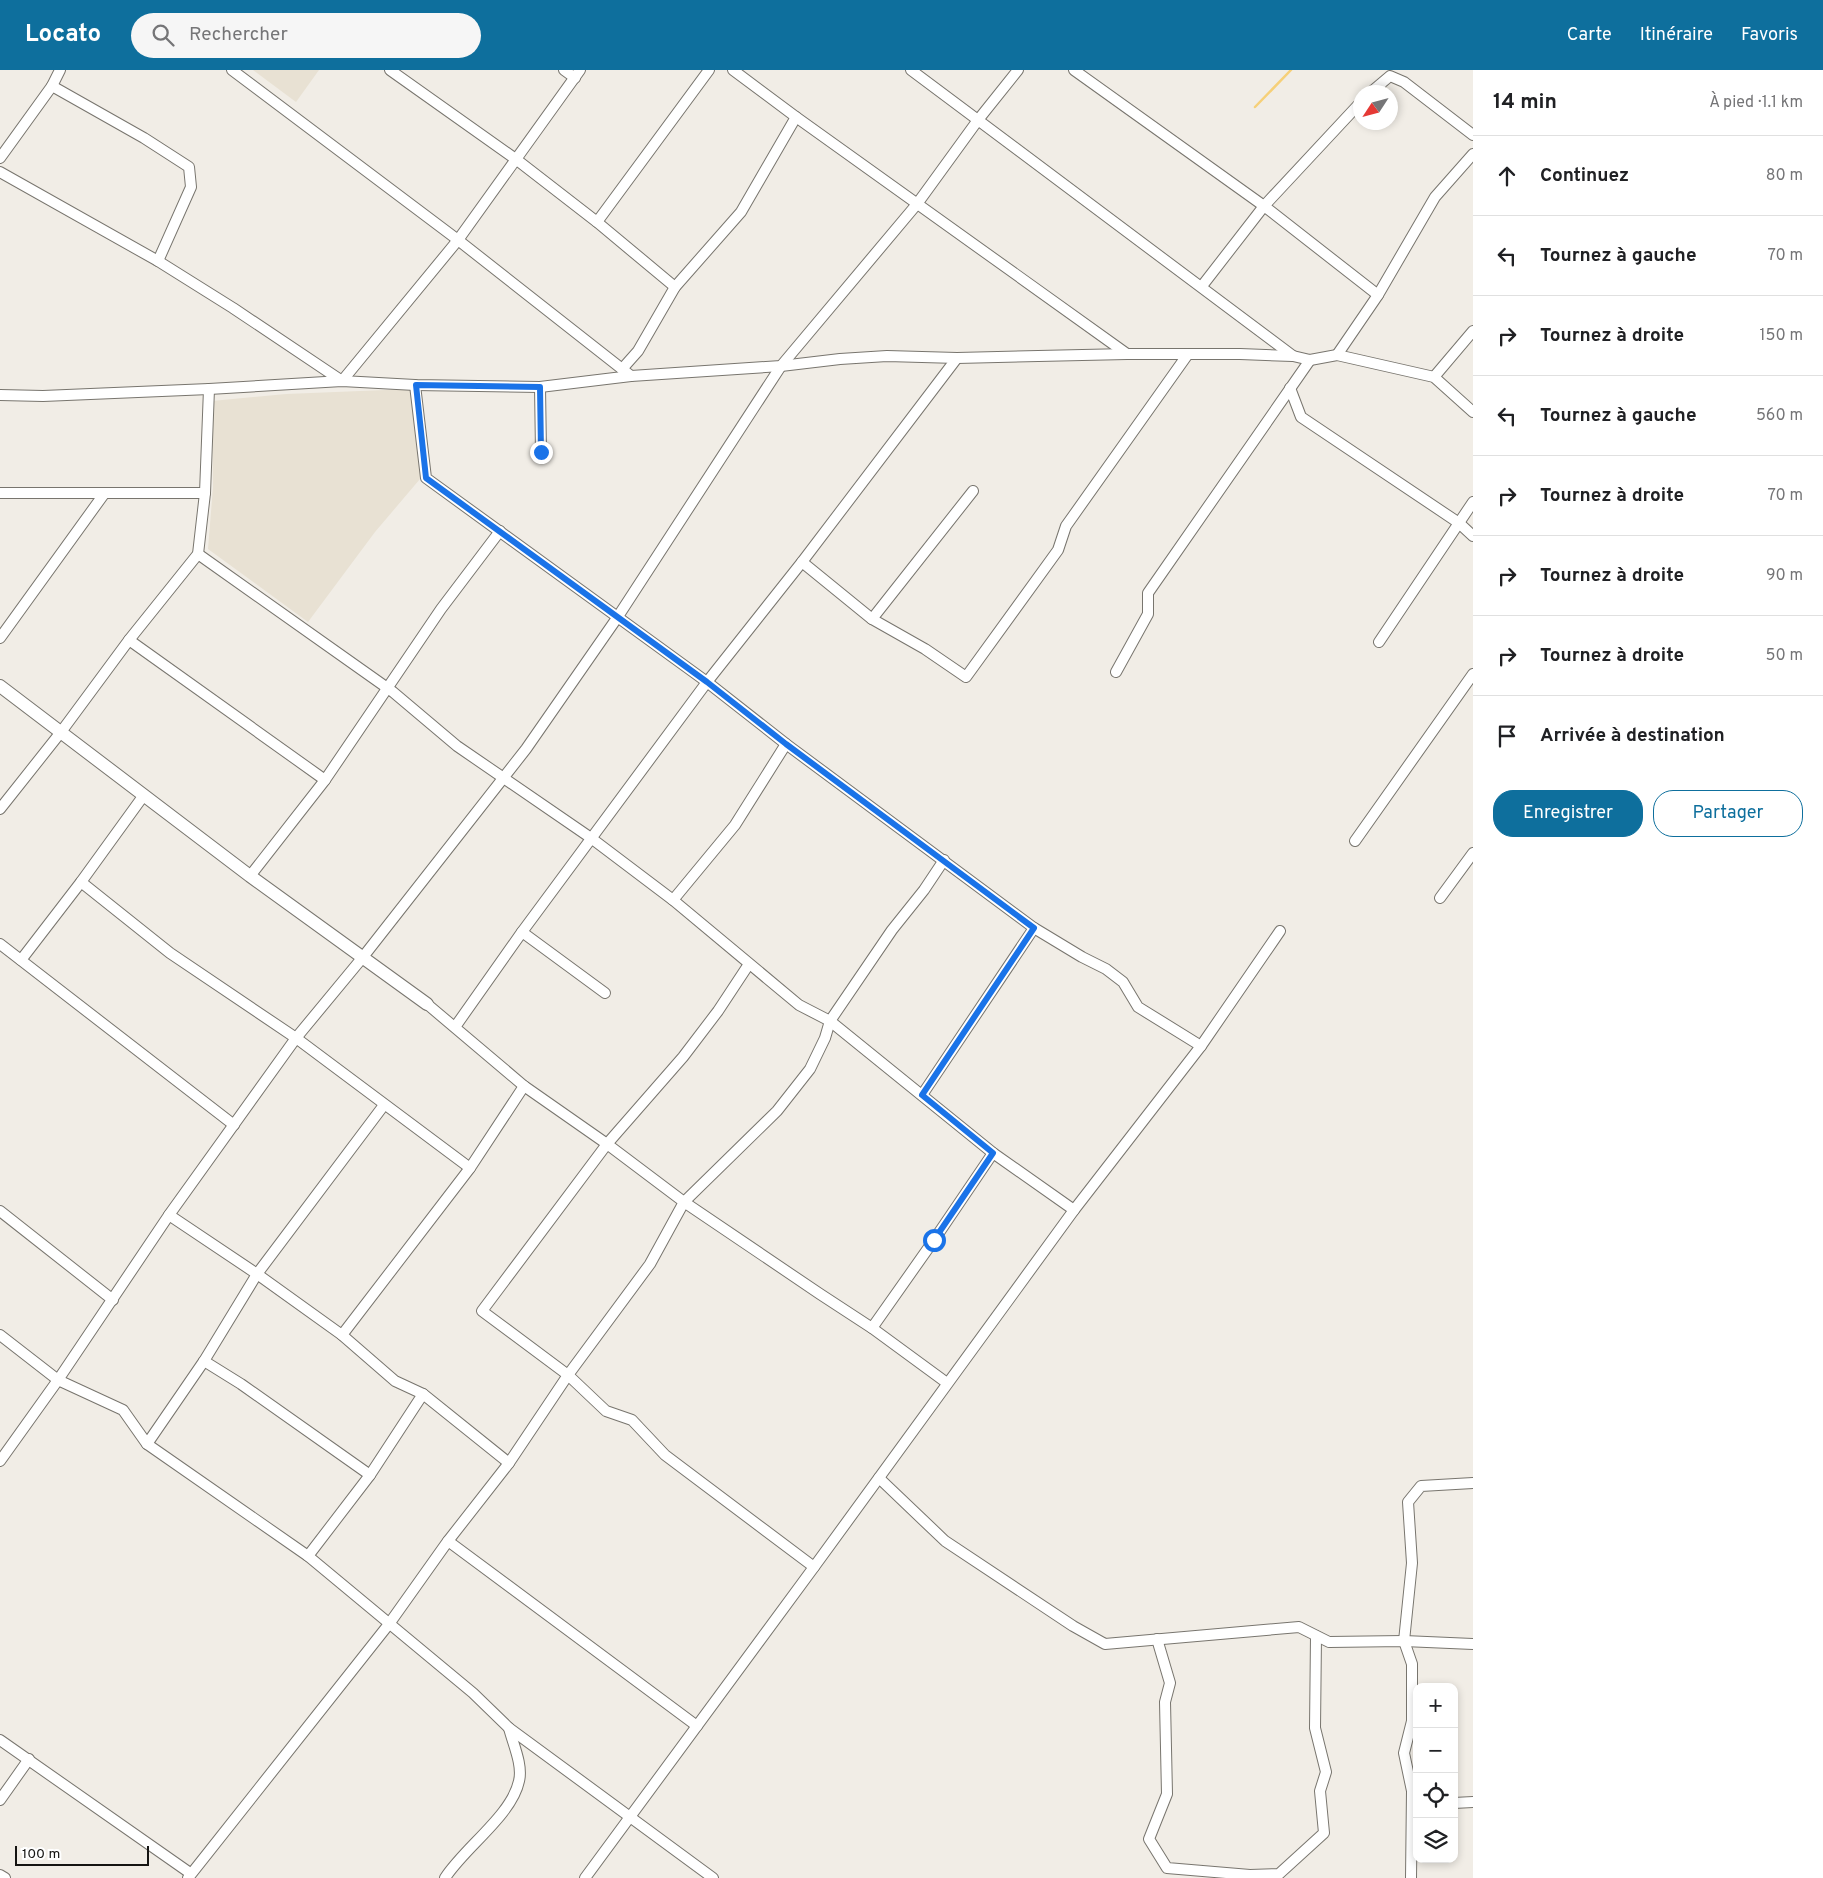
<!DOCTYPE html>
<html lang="fr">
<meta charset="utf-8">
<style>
body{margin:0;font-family:Overpass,sans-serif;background:#f6f6f6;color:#202124}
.controls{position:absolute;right:15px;bottom:15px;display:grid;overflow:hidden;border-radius:10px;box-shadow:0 2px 8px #0003}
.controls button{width:45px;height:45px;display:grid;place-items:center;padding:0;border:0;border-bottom:1px solid #e0e0e0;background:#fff;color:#202124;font:25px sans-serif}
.compass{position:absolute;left:1353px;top:15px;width:45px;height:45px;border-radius:50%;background:#fff;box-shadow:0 2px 8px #0003;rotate:234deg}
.scale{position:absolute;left:15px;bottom:12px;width:134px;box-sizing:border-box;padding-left:5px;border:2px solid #151412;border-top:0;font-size:14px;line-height:18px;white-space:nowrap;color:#151412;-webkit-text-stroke:4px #fff;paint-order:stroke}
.stop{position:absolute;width:15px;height:15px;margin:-11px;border:4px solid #1a73e8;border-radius:50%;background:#fff}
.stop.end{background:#1a73e8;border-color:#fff;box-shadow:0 1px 5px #0008}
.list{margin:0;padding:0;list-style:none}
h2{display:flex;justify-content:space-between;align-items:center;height:65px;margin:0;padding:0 20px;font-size:21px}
h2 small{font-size:16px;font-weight:400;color:#757577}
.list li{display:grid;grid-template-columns:32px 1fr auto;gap:15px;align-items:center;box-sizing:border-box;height:80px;padding:0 20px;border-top:1px solid #e0e0e0}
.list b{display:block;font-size:19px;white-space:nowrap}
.list em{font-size:16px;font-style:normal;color:#757577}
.actions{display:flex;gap:10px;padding:15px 20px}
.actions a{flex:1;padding:11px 0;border:1px solid #0e6f9d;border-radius:20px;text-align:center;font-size:18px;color:#0e6f9d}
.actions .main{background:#0e6f9d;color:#fff}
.icon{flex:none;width:28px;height:28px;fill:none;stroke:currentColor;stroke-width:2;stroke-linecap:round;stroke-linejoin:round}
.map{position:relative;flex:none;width:1473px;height:1808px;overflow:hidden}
header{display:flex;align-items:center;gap:30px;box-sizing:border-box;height:70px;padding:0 25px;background:#0e6f9d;color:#fff}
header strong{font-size:24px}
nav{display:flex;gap:28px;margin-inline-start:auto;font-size:18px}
.search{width:350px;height:45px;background:#f6f6f6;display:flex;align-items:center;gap:12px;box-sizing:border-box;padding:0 18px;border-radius:28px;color:#757577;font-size:19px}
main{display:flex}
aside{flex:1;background:#fff}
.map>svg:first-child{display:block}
.built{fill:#e8e1d3}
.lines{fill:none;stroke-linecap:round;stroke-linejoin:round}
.stream{stroke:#f6d079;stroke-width:2.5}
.minor-casing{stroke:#78756e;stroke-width:12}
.tertiary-casing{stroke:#78756e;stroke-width:14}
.minor{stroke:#fff;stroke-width:10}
.tertiary{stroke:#fff;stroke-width:12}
.route{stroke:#1a73e8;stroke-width:6}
</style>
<header>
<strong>Locato</strong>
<div class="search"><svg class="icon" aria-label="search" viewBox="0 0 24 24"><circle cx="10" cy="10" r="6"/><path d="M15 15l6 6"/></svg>Rechercher</div>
<nav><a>Carte</a><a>Itinéraire</a><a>Favoris</a></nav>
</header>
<main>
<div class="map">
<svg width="1473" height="1808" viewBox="0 0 1473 1808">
<rect width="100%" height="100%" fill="#f1ede6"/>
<!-- built -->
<g class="built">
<path d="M253 0H319L296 32Z"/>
<path d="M410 319 418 351 420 409 375 462 308 552 208 479 213 417 212 331 286 324Z"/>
</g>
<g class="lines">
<!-- stream -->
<path class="stream" d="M1255 37 1291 0"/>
<defs>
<g id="minor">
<path d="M232 0 458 170 631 306"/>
<path d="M390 0 517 90 597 152 675 217"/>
<path d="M564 0 575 8"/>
<path d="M733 0 796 47 1127 284"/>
<path d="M911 0 1293 286"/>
<path d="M1074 0 1264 136 1378 225"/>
<path d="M52 16 144 68 189 97 191 117 158 191"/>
<path d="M1371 22 1390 6 1404 12 1473 65"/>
<path d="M0 88 52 16 60 0"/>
<path d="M0 102 158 191 233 238 342 311"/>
<path d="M597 152 709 0"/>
<path d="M1202 216 1264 136 1360 33"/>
<path d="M1337 285 1378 225 1435 127 1473 84"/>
<path d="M622 299 638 281 675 217 741 142 796 47"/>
<path d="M1434 307 1473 261"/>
<path d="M342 311 458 170 580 0"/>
<path d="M415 315 426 408 707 612 786 674 1034 858 1082 887 1106 899 1123 912 1138 937 1201 976"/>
<path d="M540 317 541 382"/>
<path d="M1290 318 1301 347 1459 453 1473 466"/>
<path d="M0 325 43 326 209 319 342 311 415 315 540 317 631 306 781 296 840 289 887 286 957 288 1127 284H1240L1293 286 1310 290 1337 285 1434 307 1473 342"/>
<path d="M0 423H205"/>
<path d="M198 484 393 622 457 676 591 768 673 830 735 755 786 674"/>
<path d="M802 492 872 549 925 579 966 607 1058 480 1066 456 1188 284"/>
<path d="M872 549 973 421"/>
<path d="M0 568 104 424"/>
<path d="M129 570 325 710"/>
<path d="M1379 572 1473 432"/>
<path d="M1116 602 1148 544V523L1310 290"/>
<path d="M0 739 61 662 129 570 198 484 205 423 209 319"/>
<path d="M1355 771 1473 604"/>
<path d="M250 806 325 710 441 539 500 461"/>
<path d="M81 812 170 883 296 968 470 1098"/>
<path d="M1440 828 1473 783"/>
<path d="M673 830 799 935 830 951 993 1083"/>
<path d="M522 862 605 923"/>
<path d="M0 874 234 1055"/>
<path d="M21 890 81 812 144 725"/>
<path d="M749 894 718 941 683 987 607 1074 482 1241 568 1305 606 1341 632 1350 665 1385 814 1497"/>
<path d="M427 934 524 1016 607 1074 684 1132 820 1224 872 1258 934 1170 993 1083 1074 1140"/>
<path d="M455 957 522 862 707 612 802 492 957 288"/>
<path d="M922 1025 1034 858"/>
<path d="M0 1141 113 1230"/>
<path d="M169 1145 257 1204 342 1265 395 1311 423 1324 509 1393"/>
<path d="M872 1258 947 1313"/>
<path d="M0 1265 58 1310 123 1340 147 1374 308 1486 473 1623 509 1658 713 1808"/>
<path d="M342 1265 470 1098 524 1016"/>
<path d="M204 1291 241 1314 370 1405"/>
<path d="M147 1374 204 1291 257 1204 384 1035"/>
<path d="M0 1391 58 1310 169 1145 296 968 363 887 526 679 617 548 781 296 917 134 978 50 1018 0"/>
<path d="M879 1408 945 1471 1073 1556 1105 1574 1299 1557 1329 1572 1404 1571 1473 1574"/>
<path d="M448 1471 697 1656"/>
<path d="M308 1486 370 1405 423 1324"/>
<path d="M1157 1569 1170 1613 1165 1632 1167 1724 1149 1769 1167 1798 1250 1805 1252 1808"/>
<path d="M0 1670 190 1803"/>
<path d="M0 1730 29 1689"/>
<path d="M1454 1733 1473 1732"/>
<path d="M0 1805 5 1808"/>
<path d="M1250 1805 1279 1804 1324 1763 1320 1721 1326 1702 1315 1658 1316 1566"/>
<path d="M188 1808 389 1554 448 1471 509 1393 568 1305 650 1194 684 1132 777 1041 810 999 825 968 830 951 892 860 924 820 944 790"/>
<path d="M445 1808C464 1778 512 1745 519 1711 523 1695 513 1674 509 1658"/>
<path d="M585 1808 814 1497 1074 1140 1201 976 1280 861"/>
<path d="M1411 1808 1412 1721 1404 1683 1412 1651V1594L1404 1571 1412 1493 1408 1432 1421 1416 1473 1413"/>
</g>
<path id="tertiary" d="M0 616 250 806 427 934"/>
</defs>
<!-- minor casing -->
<use href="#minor" class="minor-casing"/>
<!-- tertiary casing -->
<use href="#tertiary" class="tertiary-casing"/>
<!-- minor -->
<use href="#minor" class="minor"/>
<!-- tertiary -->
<use href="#tertiary" class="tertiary"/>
</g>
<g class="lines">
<!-- route -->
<path class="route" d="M541 382 540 317 416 315 426 408 707 612 786 674 1034 858 922 1025 993 1083 934 1170"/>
</g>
</svg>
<div class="controls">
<button>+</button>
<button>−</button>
<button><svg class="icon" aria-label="locate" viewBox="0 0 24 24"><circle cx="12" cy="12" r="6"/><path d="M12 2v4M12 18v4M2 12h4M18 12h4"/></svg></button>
<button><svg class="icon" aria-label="layers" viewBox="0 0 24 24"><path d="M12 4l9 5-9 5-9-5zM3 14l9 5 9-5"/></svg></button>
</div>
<svg class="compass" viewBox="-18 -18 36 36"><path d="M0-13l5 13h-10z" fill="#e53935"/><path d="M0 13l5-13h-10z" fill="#757577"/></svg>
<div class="scale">100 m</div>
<div class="stop" style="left:934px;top:1170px"></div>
<div class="stop end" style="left:541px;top:382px"></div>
</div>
<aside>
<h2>14 min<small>À pied · 1.1 km</small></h2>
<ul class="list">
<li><svg class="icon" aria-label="ahead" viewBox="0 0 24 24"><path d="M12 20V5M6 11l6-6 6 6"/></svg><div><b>Continuez</b></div><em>80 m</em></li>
<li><svg class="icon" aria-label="left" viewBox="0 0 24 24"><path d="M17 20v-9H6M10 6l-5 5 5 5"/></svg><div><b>Tournez à gauche</b></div><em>70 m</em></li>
<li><svg class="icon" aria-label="right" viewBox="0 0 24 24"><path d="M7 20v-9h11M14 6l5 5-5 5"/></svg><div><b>Tournez à droite</b></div><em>150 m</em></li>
<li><svg class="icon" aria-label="left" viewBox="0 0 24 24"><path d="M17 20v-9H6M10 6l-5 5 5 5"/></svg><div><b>Tournez à gauche</b></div><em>560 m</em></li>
<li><svg class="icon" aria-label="right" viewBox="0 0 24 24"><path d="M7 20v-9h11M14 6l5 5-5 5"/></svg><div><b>Tournez à droite</b></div><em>70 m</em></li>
<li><svg class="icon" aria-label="right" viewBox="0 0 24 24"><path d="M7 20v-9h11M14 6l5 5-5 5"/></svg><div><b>Tournez à droite</b></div><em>90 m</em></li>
<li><svg class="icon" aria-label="right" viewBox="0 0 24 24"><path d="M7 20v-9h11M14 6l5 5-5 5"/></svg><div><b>Tournez à droite</b></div><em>50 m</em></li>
<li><svg class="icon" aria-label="arrive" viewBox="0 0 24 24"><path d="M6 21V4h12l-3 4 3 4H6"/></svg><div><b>Arrivée à destination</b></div></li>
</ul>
<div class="actions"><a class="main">Enregistrer</a><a>Partager</a></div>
</aside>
</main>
